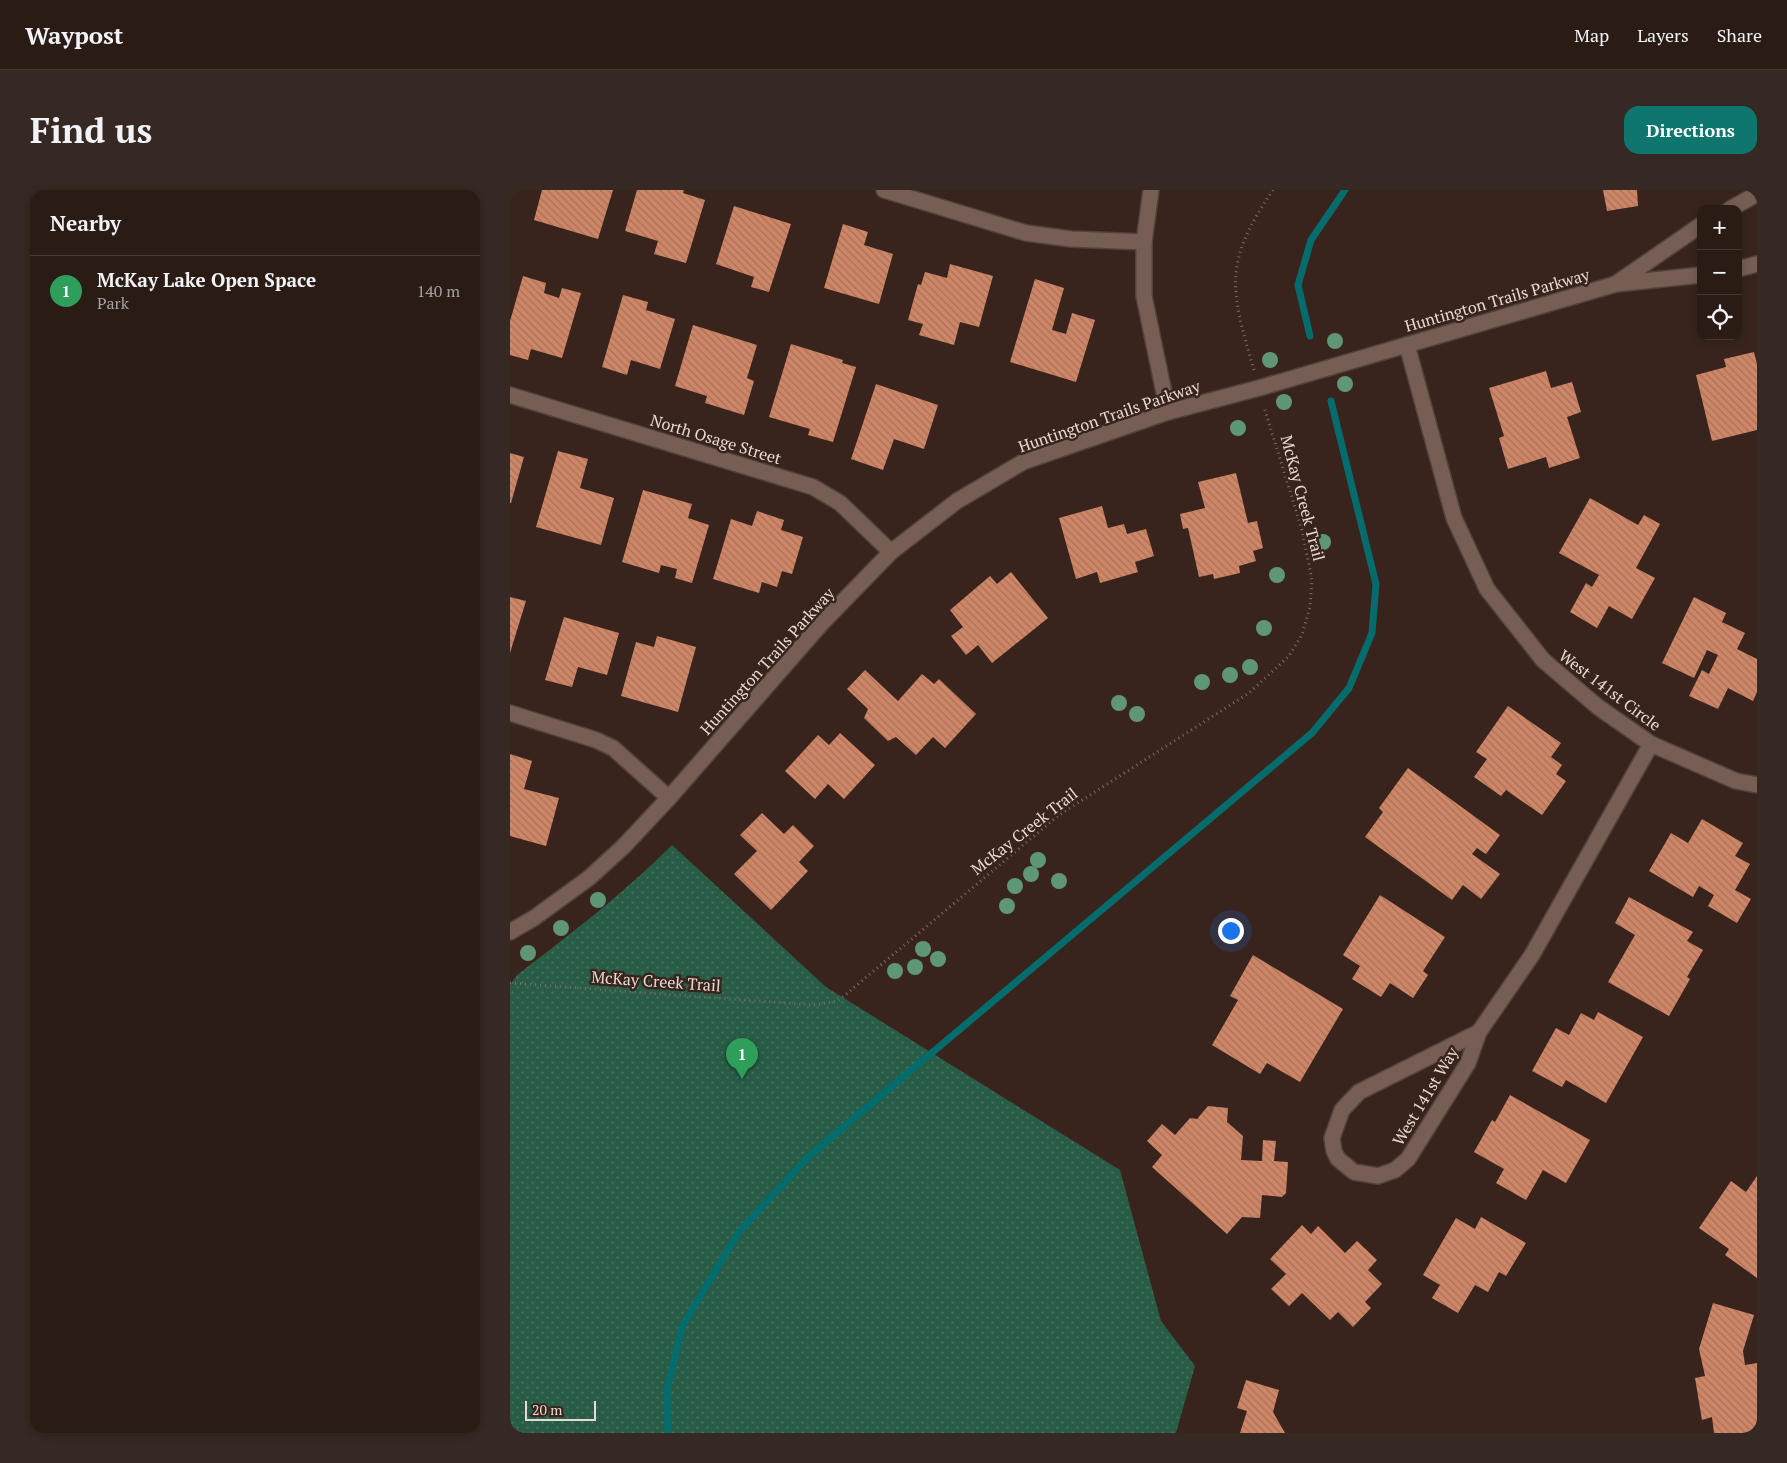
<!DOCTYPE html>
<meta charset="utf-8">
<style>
body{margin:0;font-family:"PT Serif",serif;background:#362822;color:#f1f3f6}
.controls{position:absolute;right:15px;top:15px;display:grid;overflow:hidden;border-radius:10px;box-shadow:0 2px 8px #0003}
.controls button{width:45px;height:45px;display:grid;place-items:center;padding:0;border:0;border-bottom:1px solid #463934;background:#2a1b15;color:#f1f3f6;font:25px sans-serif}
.scale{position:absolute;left:15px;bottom:12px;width:71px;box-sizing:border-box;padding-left:5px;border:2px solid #e8dad4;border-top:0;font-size:14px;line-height:18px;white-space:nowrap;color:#e8dad4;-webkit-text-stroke:4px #38241c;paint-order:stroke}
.you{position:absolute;left:720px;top:740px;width:18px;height:18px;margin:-12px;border:4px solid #fff;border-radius:50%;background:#1a73e8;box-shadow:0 0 0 8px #1a73e833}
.badge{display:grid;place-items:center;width:32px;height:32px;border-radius:50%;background:#0f766e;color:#fff;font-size:16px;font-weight:700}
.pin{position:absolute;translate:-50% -41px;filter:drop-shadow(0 1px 2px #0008)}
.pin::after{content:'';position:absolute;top:26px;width:18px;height:15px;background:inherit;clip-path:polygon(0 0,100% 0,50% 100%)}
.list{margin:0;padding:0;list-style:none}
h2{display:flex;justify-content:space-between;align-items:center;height:65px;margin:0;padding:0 20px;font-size:21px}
h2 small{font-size:16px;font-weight:400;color:#a5a1a0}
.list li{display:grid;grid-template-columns:32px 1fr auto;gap:15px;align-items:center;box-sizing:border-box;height:70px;padding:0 20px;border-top:1px solid #463934}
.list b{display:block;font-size:19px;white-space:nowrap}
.list p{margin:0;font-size:16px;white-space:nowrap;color:#a5a1a0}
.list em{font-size:16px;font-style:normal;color:#a5a1a0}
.icon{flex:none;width:28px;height:28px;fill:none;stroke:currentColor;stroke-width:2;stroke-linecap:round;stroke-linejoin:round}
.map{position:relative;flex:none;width:1247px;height:1243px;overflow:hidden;border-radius:15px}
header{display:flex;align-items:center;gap:30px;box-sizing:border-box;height:70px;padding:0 25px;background:#2a1b15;border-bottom:1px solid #463934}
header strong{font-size:24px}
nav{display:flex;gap:28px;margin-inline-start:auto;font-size:18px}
.intro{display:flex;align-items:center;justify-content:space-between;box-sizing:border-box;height:120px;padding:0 30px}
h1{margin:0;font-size:35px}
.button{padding:12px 22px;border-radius:15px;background:#0f766e;color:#fff;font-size:18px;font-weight:700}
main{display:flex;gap:30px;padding:0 30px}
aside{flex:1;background:#2a1b15;border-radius:15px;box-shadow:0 2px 8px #0003}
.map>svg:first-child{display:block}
.grass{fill:url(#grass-dots)}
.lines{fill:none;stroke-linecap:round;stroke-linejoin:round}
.stream{stroke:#056c6d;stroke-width:7}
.building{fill:url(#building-back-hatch)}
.street-casing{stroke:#53423c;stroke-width:18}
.path{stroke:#7f6d66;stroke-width:3;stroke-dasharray:1 4;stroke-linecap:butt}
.street{stroke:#765e55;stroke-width:15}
.tree{fill:#5e9676}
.labels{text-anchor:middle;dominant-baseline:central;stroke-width:5;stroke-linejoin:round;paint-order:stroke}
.street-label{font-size:16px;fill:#e8dad4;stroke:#38241c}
</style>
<header>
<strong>Waypost</strong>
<nav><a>Map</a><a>Layers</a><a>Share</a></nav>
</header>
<div class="intro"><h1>Find us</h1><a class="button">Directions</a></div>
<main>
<aside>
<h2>Nearby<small></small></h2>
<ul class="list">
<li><span class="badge" style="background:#2e9e5b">1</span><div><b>McKay Lake Open Space</b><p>Park</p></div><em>140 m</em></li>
</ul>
</aside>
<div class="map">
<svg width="1247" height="1243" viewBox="0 0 1247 1243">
<defs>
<pattern id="grass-dots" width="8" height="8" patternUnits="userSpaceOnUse" patternTransform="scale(1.25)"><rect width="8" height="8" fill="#295c46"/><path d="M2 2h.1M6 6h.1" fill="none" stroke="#487360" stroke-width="1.8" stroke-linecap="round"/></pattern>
<pattern id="building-back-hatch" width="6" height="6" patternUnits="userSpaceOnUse" patternTransform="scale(1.25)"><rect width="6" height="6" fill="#cf8667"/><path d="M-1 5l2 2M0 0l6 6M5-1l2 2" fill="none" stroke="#a6715b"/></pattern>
</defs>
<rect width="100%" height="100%" fill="#38241c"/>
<!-- grass -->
<path class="grass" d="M162 655 316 797 610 980 651 1131 685 1176 666 1243H0V795L7 785C62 743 113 704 162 655Z"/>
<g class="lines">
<!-- stream -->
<g class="stream">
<path d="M800 146 788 95 801 50 835 0"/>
<path d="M158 1243 157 1200 172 1137 228 1043 298 967 802 543 839 498 862 443 866 394 821 211"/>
</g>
</g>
<!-- building -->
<g class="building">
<path d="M32 0H103L88 49 24 30Z"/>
<path d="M127 0H174L173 3 195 10 176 73 144 64 148 51 115 41Z"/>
<path d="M1093 0H1127L1128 16 1097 21Z"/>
<path d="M224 16 281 34 259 102 241 97 244 87 206 74Z"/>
<path d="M333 34 358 42 354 55 383 64 369 114 314 98Z"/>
<path d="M440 74 483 86 469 137 450 132 444 155 409 145 413 134 398 130 408 94 411 95 415 82 437 88Z"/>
<path d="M13 86 36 93 34 103 49 108 52 98 71 103 52 168 21 159 18 170 0 165V131Z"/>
<path d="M525 89 554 98 542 140 556 144 562 123 585 130 566 192 500 172Z"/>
<path d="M113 105 138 112 136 120 165 129 150 179 121 170 117 185 92 177Z"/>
<path d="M183 135 247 155 237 188 244 191 234 225 195 213 197 206 165 196Z"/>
<path d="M281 154 333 170 332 173 346 177 323 252 298 245 300 239 259 227Z"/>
<path d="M1244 162 1247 174V240L1202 251 1186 185 1216 177 1214 169Z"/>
<path d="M1036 181 1041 198 1062 192 1071 222 1057 227 1070 268 1039 278 1036 267 998 279 989 248 994 246 979 198Z"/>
<path d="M366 194 428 215 414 259 384 249 373 280 341 269Z"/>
<path d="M48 261 78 269 70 298 104 308 91 355 26 337Z"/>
<path d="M0 263 14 267 1 313H0Z"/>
<path d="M726 283 738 333 747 331 753 358 743 361 746 371 729 376 730 383 704 389 703 384 689 387 678 338 673 339 670 324 695 318 688 292Z"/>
<path d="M133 300 182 314 178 328 199 335 182 393 165 388 167 379 151 375 149 383 112 372Z"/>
<path d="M1080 308 1128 335 1134 325 1150 334 1126 378 1145 388 1122 429 1099 416 1087 438 1060 422 1076 393 1082 397 1089 385 1049 363Z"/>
<path d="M592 316 598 338 614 334 617 344 636 339 644 366 625 372 628 382 590 393 587 382 566 389 549 328Z"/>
<path d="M247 321 274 330 271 340 293 347 282 384 272 381 267 397 252 392 249 403 203 389 221 329 242 336Z"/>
<path d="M501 382 538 428 482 473 468 455 456 465 441 446 453 437 440 420 480 386 487 394Z"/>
<path d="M0 407 16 411 0 463Z"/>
<path d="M1184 407 1216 423 1212 432 1235 443 1227 459 1247 469V502L1243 511 1218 498 1208 519 1179 506 1192 480 1199 484 1208 465 1197 460 1184 488 1152 473Z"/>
<path d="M54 427 109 443 97 485 68 477 62 497 35 490Z"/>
<path d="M147 446 186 457 168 522 111 506 126 452 144 457Z"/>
<path d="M355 480 388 511 412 484 424 494 429 489 466 524 435 558 423 547 406 565 386 547 378 551 354 528 358 519 337 499Z"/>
<path d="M998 516 1051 553 1041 567 1052 575 1046 584 1056 591 1032 625 996 600 991 606 964 587 977 569 966 562Z"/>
<path d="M330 543 365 575 334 609 318 594 305 609 275 581 308 545 319 555Z"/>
<path d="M0 564 22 571 14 599 49 608 36 656 0 646Z"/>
<path d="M898 578 990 645 976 664 967 658 962 664 990 684 971 709 953 695 942 710 855 647 873 622 869 618Z"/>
<path d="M252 623 274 644 283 635 304 656 289 672 298 681 261 720 224 684 247 661 230 645Z"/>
<path d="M1192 629 1233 653 1225 666 1240 674 1225 700 1241 709 1227 733 1198 716 1204 705 1189 696 1183 707 1139 681 1161 643 1178 653Z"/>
<path d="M870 705 935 747 913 781 918 785 903 808 880 793 871 807 842 789 850 776 833 765Z"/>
<path d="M1119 707 1183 742 1177 751 1193 760 1177 787 1180 789 1159 826 1098 792 1125 745 1105 733Z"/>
<path d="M743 765 833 819 790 892 757 873 750 884 702 855 728 810 720 806Z"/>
<path d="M1088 822 1133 847 1096 913 1056 890 1052 897 1022 881 1046 838 1059 845 1071 823 1084 830Z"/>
<path d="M1000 905 1080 950 1056 993 1033 980 1016 1010 986 993 994 979 964 962 982 930 985 932Z"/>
<path d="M698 916 718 918 717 932 733 946 731 970 752 971 753 950 766 951 764 971 778 972 776 1003 772 1007 752 1005 750 1028 732 1027 717 1044 642 977 652 965 637 951 652 934 665 945 680 928 687 929Z"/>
<path d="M1247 986V1088L1215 1065 1219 1059 1189 1038 1221 991 1236 1002Z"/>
<path d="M971 1027 1016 1053 996 1086 989 1082 978 1102 965 1095 948 1123 922 1108 930 1095 913 1085 946 1028 965 1039Z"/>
<path d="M792 1035 801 1044 808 1036 835 1063 847 1051 867 1070 858 1080 872 1094 855 1112 861 1118 843 1137 828 1122 820 1130 792 1103 779 1116 761 1099 776 1084 760 1069Z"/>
<path d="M1203 1113 1244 1125 1233 1161 1235 1175 1247 1173V1243H1204L1202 1227 1192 1230 1185 1188 1195 1186 1189 1159Z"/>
<path d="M736 1190 769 1200 763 1222 775 1243H730L737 1221 727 1218Z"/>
</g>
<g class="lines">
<defs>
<g id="street">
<path d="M374 0 516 43 561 49 634 52"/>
<path d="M641 0 634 52V106L658 222"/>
<path d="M1220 19 1247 4"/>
<path d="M1228 79 1247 74"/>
<path d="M1107 93 1191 35"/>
<path d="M897 155 944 328 977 399 1033 470 1088 517 1141 554 1226 591 1247 595"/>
<path d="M0 205 303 297 330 313 381 362"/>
<path d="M0 523 86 550 103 558 159 608"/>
<path d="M0 742 24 728 79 688 113 657 159 608 311 434 381 362 447 311 513 272 658 222 749 198 1106 94 1191 85"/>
<path d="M969 842 849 902 832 920 822 948 824 961 828 969 844 982 868 986 885 980 898 969 958 873 969 842 1022 765 1141 554"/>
</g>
</defs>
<!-- street casing -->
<use href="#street" class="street-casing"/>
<!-- path -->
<g class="path">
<path d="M744 180C720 98 713 73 763 0"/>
<path d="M0 793 304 815 328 811 549 625 739 503 778 467 792 445 800 417 802 390 792 340 754 217"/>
</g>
<!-- street -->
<use href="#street" class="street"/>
</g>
<!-- trees -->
<g class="tree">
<circle cx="825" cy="151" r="8"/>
<circle cx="760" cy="170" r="8"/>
<circle cx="835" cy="194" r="8"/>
<circle cx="774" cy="212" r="8"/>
<circle cx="728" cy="238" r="8"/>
<circle cx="813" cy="352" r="8"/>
<circle cx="767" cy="385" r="8"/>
<circle cx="754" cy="438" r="8"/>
<circle cx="740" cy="477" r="8"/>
<circle cx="720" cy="485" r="8"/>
<circle cx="692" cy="492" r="8"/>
<circle cx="609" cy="513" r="8"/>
<circle cx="627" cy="524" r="8"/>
<circle cx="528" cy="670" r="8"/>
<circle cx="521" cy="684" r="8"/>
<circle cx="549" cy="691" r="8"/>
<circle cx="505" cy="696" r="8"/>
<circle cx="88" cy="710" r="8"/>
<circle cx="497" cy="716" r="8"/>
<circle cx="51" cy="738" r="8"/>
<circle cx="413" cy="759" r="8"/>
<circle cx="18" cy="763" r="8"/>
<circle cx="428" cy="769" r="8"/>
<circle cx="405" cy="777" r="8"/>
<circle cx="385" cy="781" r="8"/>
</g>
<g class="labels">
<!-- street labels -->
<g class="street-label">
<text transform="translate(987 110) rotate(-16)">Huntington Trails Parkway</text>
<text transform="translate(599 226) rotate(-19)">Huntington Trails Parkway</text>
<text transform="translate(206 249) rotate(17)">North Osage Street</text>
<text transform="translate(793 308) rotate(75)">McKay Creek Trail</text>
<text transform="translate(257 471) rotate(-48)">Huntington Trails Parkway</text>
<text transform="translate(1100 500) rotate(37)">West 141st Circle</text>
<text transform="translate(514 641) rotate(-38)">McKay Creek Trail</text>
<text transform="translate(146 791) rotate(4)">McKay Creek Trail</text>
<text transform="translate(915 906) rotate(-59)">West 141st Way</text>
</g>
</g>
</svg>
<div class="controls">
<button>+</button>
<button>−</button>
<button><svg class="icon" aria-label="locate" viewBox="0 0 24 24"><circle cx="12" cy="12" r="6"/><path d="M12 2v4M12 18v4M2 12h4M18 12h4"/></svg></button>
</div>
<div class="scale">20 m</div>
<div class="you"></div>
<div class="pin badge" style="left:232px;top:889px;background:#2e9e5b">1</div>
</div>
</main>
